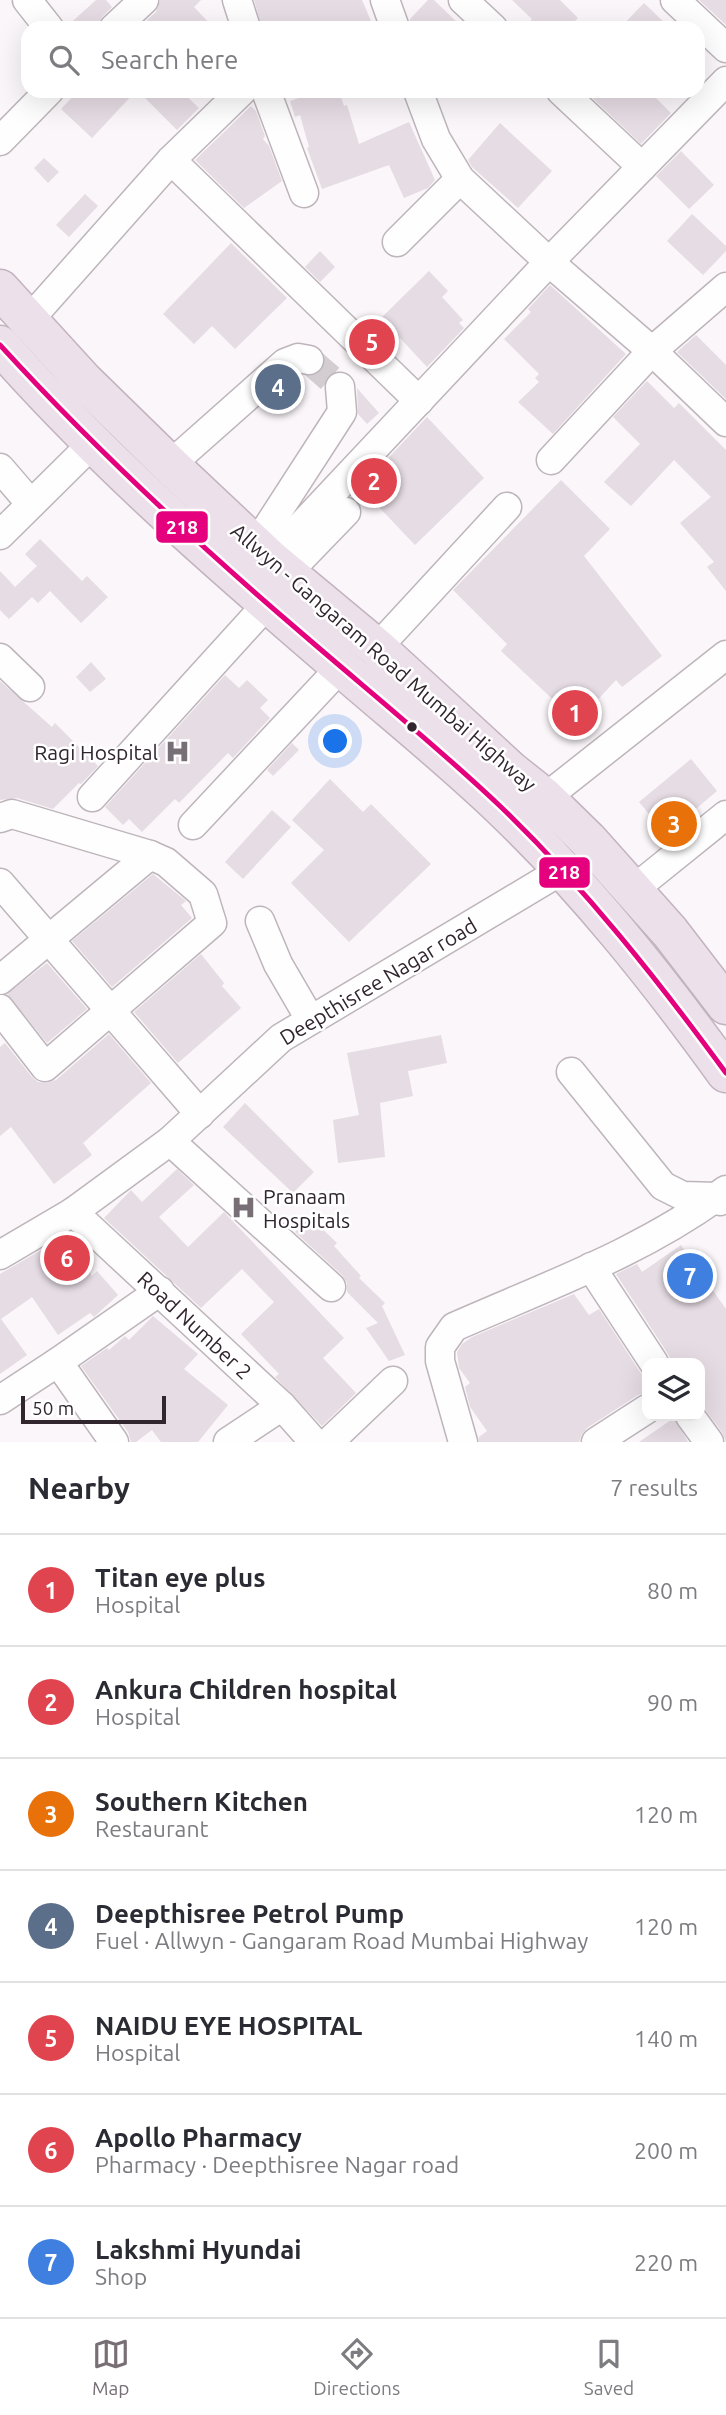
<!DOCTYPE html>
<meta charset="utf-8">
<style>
body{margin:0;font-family:Ubuntu,sans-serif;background:#f2f2f3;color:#2b2b33}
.controls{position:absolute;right:21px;bottom:21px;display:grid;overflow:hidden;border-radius:14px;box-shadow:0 7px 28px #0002}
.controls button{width:63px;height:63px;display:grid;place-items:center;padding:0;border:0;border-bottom:2px solid #e1e1e2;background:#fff;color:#2b2b33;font:35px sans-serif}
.scale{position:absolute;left:21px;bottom:18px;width:145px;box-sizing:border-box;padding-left:7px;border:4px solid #31252e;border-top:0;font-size:19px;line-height:24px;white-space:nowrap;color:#31252e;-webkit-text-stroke:5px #fff;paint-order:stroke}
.you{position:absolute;left:336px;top:742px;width:24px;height:24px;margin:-18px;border:5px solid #fff;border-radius:50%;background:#1a73e8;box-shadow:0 0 0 10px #1a73e833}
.badge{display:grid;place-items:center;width:46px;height:46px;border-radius:50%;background:#786e75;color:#fff;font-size:23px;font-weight:700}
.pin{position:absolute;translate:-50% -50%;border:4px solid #fff;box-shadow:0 2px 7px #0006}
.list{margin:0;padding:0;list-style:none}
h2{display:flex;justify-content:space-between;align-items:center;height:91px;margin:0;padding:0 28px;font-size:30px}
h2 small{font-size:23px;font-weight:400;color:#7c7c81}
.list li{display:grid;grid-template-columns:46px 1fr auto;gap:21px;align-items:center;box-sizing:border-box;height:112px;padding:0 28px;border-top:2px solid #e1e1e2}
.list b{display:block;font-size:26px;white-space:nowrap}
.list p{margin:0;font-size:23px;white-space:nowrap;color:#7c7c81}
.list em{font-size:23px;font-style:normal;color:#7c7c81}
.icon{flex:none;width:38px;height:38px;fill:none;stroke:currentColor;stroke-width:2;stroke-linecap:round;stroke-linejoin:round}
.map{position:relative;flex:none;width:726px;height:1442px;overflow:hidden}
.search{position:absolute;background:#fff;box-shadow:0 7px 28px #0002;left:21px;right:21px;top:21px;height:77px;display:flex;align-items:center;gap:18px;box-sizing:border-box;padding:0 24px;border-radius:21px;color:#7c7c81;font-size:26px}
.sheet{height:875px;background:#fff}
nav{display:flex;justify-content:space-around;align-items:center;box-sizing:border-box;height:98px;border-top:2px solid #e1e1e2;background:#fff;font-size:19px;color:#7c7c81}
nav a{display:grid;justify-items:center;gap:4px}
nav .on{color:#786e75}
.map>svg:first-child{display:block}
.building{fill:#e6dce4}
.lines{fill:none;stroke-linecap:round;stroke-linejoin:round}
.minor-tunnel{stroke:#d3ccd0;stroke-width:28;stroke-dasharray:28 14;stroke-linecap:butt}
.minor-casing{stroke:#bdb5bb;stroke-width:31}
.highway-casing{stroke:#c2b3bf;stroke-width:41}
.minor{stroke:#fefefe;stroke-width:28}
.highway{stroke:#ece1ea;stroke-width:38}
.bus-1-casing{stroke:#fff;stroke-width:10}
.bus-1{stroke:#e5007d;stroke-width:5}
.bus-dot{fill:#31252e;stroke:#fff;stroke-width:2.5}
.labels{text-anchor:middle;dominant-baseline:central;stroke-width:5;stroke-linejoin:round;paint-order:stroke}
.street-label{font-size:21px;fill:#31252e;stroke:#fff}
.poi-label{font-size:21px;fill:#31252e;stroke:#fff;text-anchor:end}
.line-badge{stroke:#fff;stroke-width:2.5}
.badge-label{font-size:19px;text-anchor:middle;font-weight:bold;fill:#fff}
</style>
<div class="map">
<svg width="726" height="1442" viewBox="0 0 726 1442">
<rect width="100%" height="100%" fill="#fbf6f9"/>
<!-- building -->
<g class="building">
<path d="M96 0H106L112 7 103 16 98 24 94 28H65Z"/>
<path d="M160 0H201L194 7 214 28H154L147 20 156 12Z"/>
<path d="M254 0H362L374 28H262Z"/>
<path d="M428 0H434L463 28H411L410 19Z"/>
<path d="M512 0H560L578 18 568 28H523L532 19Z"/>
<path d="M699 0H726V25Z"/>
<path d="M644 3 670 28H620Z"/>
<path d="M78 91H136L92 138 61 109Z"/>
<path d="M138 91H181L199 108 177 130Z"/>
<path d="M320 91H339L344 106 347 105 359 144 409 122 435 180 428 188 404 198 389 165 322 189 307 148 309 147 300 115 295 117 290 101Z"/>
<path d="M585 91H649L671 113 641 144Z"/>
<path d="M251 106 256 111 265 136 263 139 269 146 282 181 244 208 195 160Z"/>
<path d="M500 123 552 171 518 208 472 167 468 160Z"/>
<path d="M681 151 714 185 689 209 656 176Z"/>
<path d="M44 158 59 172 48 183 34 168Z"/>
<path d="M85 194 98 206 69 237 56 225Z"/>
<path d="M692 214 726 246V251L703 275 667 241Z"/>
<path d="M231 243 287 298 235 349 212 326 194 344 163 314Z"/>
<path d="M320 251 335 267 320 282 305 267Z"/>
<path d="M429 271 448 291 442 297 463 320 459 323 464 328 427 367 400 338 392 346 373 326Z"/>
<path d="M550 285 626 354 553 434 518 402 539 382 535 378 539 374 504 339 531 312 528 309Z"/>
<path d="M696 335 726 365V399L677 352Z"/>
<path d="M647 381 674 408 679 403 726 450V591L707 567 714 562 680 523 711 497 674 460 631 506 604 482 640 444 613 417Z"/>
<path d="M357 388 379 413 367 424 358 414Z"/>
<path d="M427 417 484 478 415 545 377 505 375 508 358 490Z"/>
<path d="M561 480 610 529 584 556 662 656 622 687 616 680 577 722 501 651 507 644 453 590Z"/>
<path d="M40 539 82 581 87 576 108 597 81 623 50 591 38 603 32 597 9 619 0 610V571L15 587 37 566 25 554Z"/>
<path d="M91 662 106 679 90 692 76 677Z"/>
<path d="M225 675 239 688 247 680 268 700 260 708 270 718 233 758 228 753 179 803 175 799 142 832 129 819 123 825 105 807Z"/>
<path d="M0 681 52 727 55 723 98 766 81 784 79 783 53 809 17 798 0 800Z"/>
<path d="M292 743 299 750 273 776 267 770Z"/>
<path d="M691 759 717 791 666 834 639 802Z"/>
<path d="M330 779 363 812 371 804 431 864 349 942 291 883 324 850 292 820Z"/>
<path d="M272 810 291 827 243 879 225 862Z"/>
<path d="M153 874 186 901 181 905 192 918 112 987 72 941Z"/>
<path d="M201 954 224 983 222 986 241 1008 178 1063 134 1012Z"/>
<path d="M47 963 87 1009 47 1043 7 994Z"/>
<path d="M109 1034 151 1083 83 1143 92 1155 54 1184 11 1127 0 1136V1047L5 1043 32 1077 38 1082 47 1083 56 1080Z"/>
<path d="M441 1035 447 1063 408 1071 413 1096 380 1103 385 1157 338 1163 333 1120 359 1115 347 1053Z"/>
<path d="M245 1103 314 1172 293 1193 223 1127Z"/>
<path d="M177 1169 194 1185 159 1217 188 1247 224 1212 344 1338 323 1358 356 1393 322 1426 275 1377 279 1374 241 1334 274 1302 242 1269 201 1308 104 1218 131 1190 142 1202Z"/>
<path d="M310 1217 337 1243 334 1246 361 1276 359 1278 385 1303 382 1306 405 1355 389 1361 366 1328 378 1323 347 1292V1283L342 1275 295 1232Z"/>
<path d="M67 1235 92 1276 97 1271 118 1295 94 1317 90 1313 58 1335 32 1297 1 1319 27 1355 0 1374V1274Z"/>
<path d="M681 1245 726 1309V1442L722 1432 700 1403V1363H672L668 1354 616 1274 637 1264 642 1272Z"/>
<path d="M574 1294 589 1315 599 1309 640 1372 647 1378V1393L638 1395 587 1428 582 1434 579 1442H479V1437L487 1431 470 1407 465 1387 470 1383 459 1368 457 1352 462 1344 472 1337Z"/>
<path d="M153 1316 198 1354 184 1369 228 1405 198 1442H161L152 1430 136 1442H131L128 1432 81 1366 107 1348 109 1350 125 1336 129 1340Z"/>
<path d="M674 1418 688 1442H639Z"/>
</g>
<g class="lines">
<!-- minor-tunnel -->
<path class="minor-tunnel" d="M309 360 340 387"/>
<defs>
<g id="minor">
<path d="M27 0 49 28"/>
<path d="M237 0 246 28"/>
<path d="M385 0 395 28"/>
<path d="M463 0 493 28"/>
<path d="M675 0 726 48"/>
<path d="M114 28 144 0"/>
<path d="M266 91 304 193"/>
<path d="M418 91 436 139 460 179 549 262 652 351 726 422"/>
<path d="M561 91 642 167"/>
<path d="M0 141 49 91"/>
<path d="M171 160 419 401"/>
<path d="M397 242 460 179"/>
<path d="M29 320 171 160 242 91"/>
<path d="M551 460 652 351 726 287"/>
<path d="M170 465 285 363 298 358 309 360"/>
<path d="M0 468 31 504"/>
<path d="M0 535 93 443"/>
<path d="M256 545 342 412 340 387"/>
<path d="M270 559 549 262 726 81"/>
<path d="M287 573 346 512"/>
<path d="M377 648 507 507"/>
<path d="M0 658 30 687"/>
<path d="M92 797 268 603"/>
<path d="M545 798 726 655"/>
<path d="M0 818 12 814 150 855 166 862 203 894 212 923 45 1067 0 1009"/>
<path d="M193 825 341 667"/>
<path d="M0 883 200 1114"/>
<path d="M633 890 726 815"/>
<path d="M260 921 278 964 310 1019"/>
<path d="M0 980 150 855"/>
<path d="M571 1072 663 1186 683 1196 717 1197 720 1201"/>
<path d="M170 1141 331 1287"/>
<path d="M73 1212 282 1406 314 1442"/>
<path d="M0 1255 73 1212 170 1141 281 1038 564 869"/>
<path d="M591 1267 654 1363"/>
<path d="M58 1362 160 1291"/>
<path d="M0 1400 58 1362 114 1442"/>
<path d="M690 1416 709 1442"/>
<path d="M228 1442 282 1406"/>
<path d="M329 1442 393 1381"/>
<path d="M463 1442 440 1361V1347L454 1327C547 1286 645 1251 726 1190"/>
<path d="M596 1442 647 1409"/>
</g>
<g id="highway">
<path d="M0 289 84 381 170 465 270 559 377 648 511 771 545 798 588 840 670 932 726 1005"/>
<path d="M0 345C103 462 223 566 342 668 395 714 450 758 501 807 585 887 658 979 726 1073"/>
</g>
</defs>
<!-- minor casing -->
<use href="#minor" class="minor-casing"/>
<!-- highway casing -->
<use href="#highway" class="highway-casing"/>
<!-- minor -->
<use href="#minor" class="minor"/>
<!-- highway -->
<use href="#highway" class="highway"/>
<defs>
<path id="bus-1" d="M0 345C93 447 193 540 298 630 366 689 436 745 501 807 585 888 657 979 726 1073"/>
</defs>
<!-- bus-1 casing -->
<use href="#bus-1" class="bus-1-casing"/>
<!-- bus-1 -->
<use href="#bus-1" class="bus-1"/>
</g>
<!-- icons -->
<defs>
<symbol id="hospital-bare" viewBox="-9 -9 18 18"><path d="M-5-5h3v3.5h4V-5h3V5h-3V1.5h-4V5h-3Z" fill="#786e75" stroke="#fff" stroke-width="2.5" paint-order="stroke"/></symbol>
</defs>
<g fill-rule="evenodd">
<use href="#hospital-bare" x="160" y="734" width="35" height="35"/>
<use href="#hospital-bare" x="226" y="1190" width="35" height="35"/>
</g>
<!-- markers -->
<circle class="bus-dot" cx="412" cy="727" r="6"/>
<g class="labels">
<!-- street labels -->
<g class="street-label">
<text transform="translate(384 657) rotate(41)">Allwyn - Gangaram Road Mumbai Highway</text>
<text transform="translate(378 981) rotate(-31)">Deepthisree Nagar road</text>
<text transform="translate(195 1325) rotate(43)">Road Number 2</text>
</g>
<!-- poi labels -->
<g class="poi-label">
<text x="158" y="752">Ragi Hospital</text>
<text x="263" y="1196" text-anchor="start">Pranaam<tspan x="263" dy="24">Hospitals</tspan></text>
</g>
</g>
<g class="line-badge">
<rect x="155" y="510" width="54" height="34" rx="7" fill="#e5007d"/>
<rect x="538" y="856" width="53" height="33" rx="7" fill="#e5007d"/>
</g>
<g class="badge-label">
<text x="182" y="534">218</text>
<text x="564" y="879">218</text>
</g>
</svg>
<div class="controls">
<button><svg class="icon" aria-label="layers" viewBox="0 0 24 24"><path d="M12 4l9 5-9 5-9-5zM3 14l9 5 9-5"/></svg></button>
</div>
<div class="scale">50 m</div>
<div class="you"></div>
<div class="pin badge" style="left:575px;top:713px;background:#e0444e">1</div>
<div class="pin badge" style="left:374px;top:481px;background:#e0444e">2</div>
<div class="pin badge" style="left:674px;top:824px;background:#e8710a">3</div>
<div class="pin badge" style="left:278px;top:387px;background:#5c6f8a">4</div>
<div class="pin badge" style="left:372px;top:342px;background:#e0444e">5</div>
<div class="pin badge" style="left:67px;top:1258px;background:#e0444e">6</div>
<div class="pin badge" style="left:690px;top:1276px;background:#3f7fe0">7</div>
<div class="search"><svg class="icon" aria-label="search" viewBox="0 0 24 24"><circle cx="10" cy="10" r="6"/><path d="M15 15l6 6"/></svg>Search here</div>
</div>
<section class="sheet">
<h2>Nearby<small>7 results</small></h2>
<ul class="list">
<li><span class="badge" style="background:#e0444e">1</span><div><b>Titan eye plus</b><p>Hospital</p></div><em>80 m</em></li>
<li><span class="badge" style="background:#e0444e">2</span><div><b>Ankura Children hospital</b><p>Hospital</p></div><em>90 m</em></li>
<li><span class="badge" style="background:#e8710a">3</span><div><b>Southern Kitchen</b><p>Restaurant</p></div><em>120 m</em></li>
<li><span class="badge" style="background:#5c6f8a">4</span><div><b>Deepthisree Petrol Pump</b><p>Fuel · Allwyn - Gangaram Road Mumbai Highway</p></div><em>120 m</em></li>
<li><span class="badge" style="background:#e0444e">5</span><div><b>NAIDU EYE HOSPITAL</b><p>Hospital</p></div><em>140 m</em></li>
<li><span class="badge" style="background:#e0444e">6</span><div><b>Apollo Pharmacy</b><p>Pharmacy · Deepthisree Nagar road</p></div><em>200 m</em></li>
<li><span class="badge" style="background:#3f7fe0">7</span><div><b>Lakshmi Hyundai</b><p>Shop</p></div><em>220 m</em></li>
</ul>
</section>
<nav>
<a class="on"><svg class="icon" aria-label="map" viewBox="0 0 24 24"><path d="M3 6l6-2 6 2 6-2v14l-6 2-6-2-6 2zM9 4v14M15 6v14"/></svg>Map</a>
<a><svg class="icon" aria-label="directions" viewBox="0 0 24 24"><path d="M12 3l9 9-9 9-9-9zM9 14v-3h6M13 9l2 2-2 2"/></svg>Directions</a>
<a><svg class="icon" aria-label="saved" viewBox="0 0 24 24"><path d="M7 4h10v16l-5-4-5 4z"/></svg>Saved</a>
</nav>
